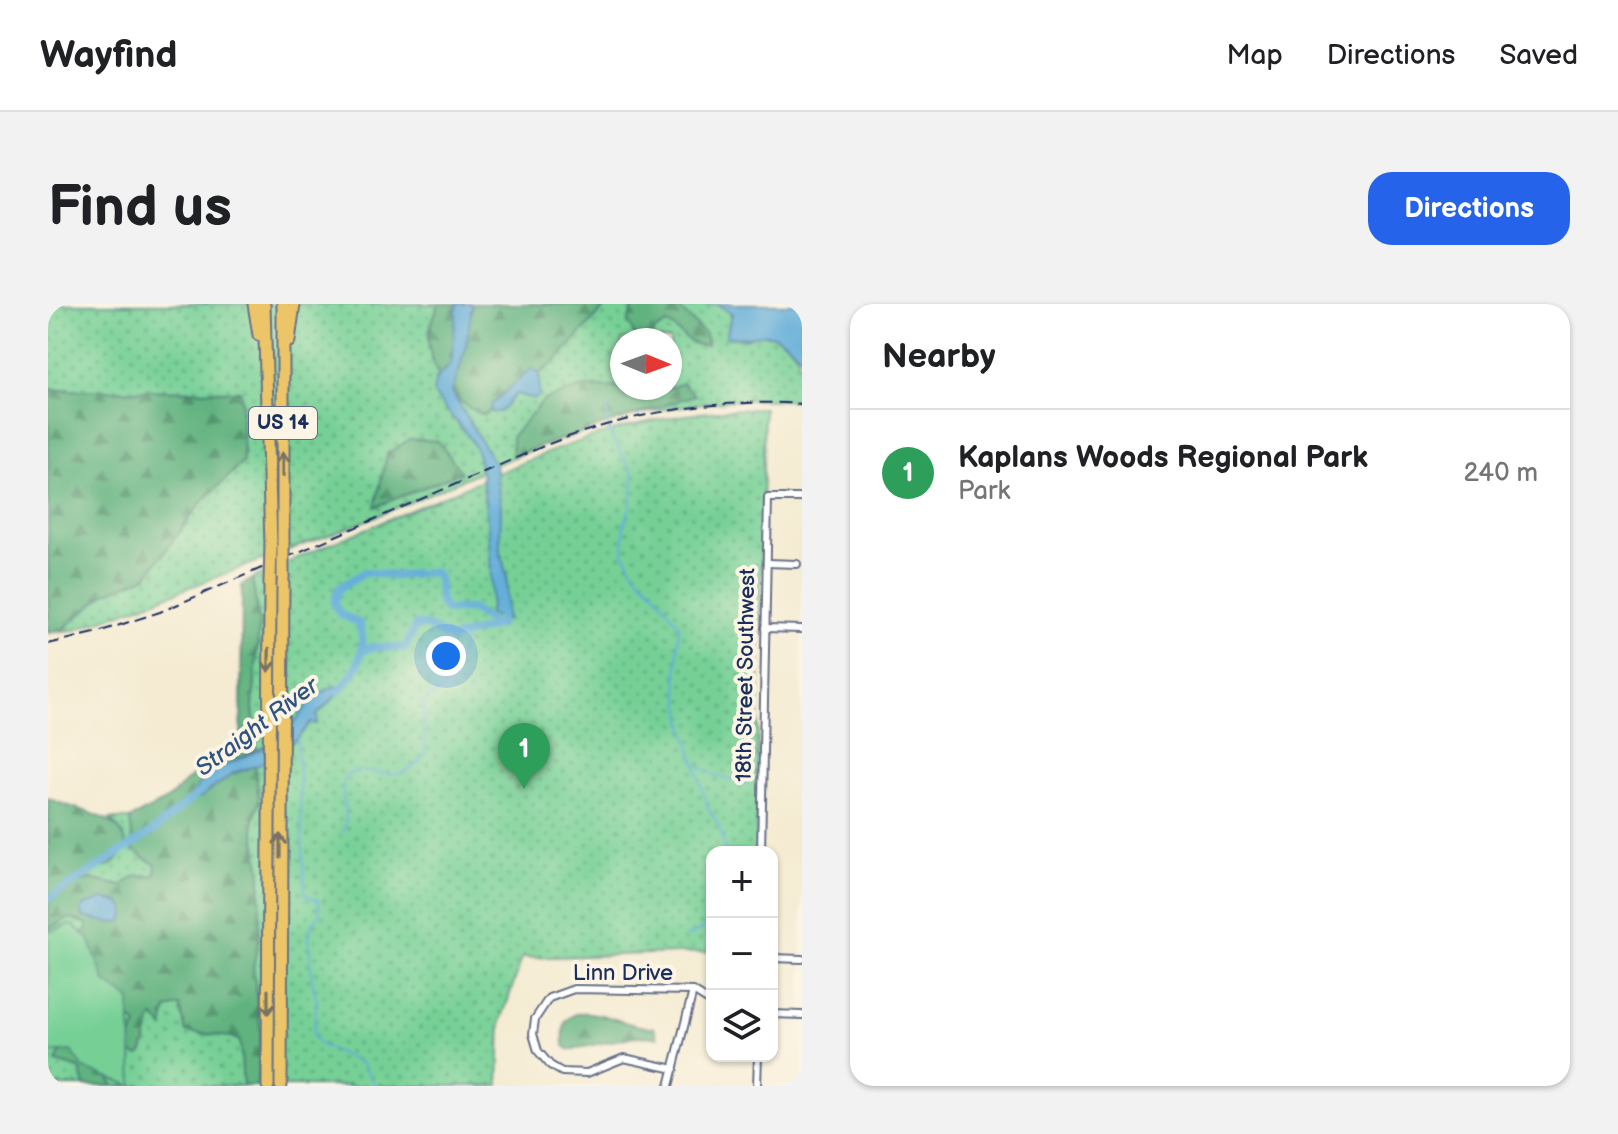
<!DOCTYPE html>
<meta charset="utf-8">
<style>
body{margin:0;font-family:"Balsamiq Sans",sans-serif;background:#f2f2f2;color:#202124}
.controls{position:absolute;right:24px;bottom:24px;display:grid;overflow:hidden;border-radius:16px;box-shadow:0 2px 6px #0004}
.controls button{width:72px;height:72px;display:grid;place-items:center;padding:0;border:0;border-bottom:2px solid #e0e0e0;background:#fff;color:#202124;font:40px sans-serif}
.compass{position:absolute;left:562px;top:24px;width:72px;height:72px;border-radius:50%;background:#fff;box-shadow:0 2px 6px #0004;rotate:91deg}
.you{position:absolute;left:398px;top:352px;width:28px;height:28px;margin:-20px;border:6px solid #fff;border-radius:50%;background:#1a73e8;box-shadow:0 0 0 12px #1a73e833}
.badge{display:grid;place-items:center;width:52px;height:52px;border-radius:50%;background:#2563eb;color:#fff;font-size:26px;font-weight:700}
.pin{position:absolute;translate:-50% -66px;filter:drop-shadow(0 2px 4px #0008)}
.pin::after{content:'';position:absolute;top:42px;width:28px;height:24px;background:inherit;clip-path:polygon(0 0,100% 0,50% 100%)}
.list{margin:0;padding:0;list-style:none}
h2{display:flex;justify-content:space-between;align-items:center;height:104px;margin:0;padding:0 32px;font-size:34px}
h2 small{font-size:26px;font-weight:400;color:#757577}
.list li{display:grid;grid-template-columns:52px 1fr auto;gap:24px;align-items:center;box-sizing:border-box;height:128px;padding:0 32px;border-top:2px solid #e0e0e0}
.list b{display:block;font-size:30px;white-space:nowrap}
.list p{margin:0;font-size:26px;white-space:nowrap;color:#757577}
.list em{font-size:26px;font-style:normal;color:#757577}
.icon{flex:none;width:44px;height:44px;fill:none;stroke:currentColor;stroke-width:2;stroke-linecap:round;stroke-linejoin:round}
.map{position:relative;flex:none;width:754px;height:782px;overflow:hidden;border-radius:24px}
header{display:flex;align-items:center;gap:48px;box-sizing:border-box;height:112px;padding:0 40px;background:#fff;border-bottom:2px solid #e0e0e0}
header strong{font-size:38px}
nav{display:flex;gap:44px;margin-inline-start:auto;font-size:28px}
.intro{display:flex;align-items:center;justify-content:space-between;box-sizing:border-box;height:192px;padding:0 48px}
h1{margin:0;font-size:56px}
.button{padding:20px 36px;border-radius:24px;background:#2563eb;color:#fff;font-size:28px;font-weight:700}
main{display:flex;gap:48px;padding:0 48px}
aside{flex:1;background:#fff;border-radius:24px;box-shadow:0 2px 6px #0004}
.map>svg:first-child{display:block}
.green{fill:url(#green-dots);stroke:#48807a;stroke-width:2;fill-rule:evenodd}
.forest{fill:url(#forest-firs);stroke:#3e706e;stroke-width:2}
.pitch{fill:#76d096;stroke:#48807a;stroke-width:2}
.water{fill:#5facd8;stroke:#3d6e9b;stroke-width:2}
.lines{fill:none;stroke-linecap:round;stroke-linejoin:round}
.stream{stroke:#5facd8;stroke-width:2}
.river{stroke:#5facd8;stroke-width:8}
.minor-casing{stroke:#677187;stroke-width:10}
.highway-casing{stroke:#677187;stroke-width:15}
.minor{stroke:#fff;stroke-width:6}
.highway{stroke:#ecc569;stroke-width:11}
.rail{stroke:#1b2f5e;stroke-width:2;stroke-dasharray:12 6;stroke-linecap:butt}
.highway-bridge-casing{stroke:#677187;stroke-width:15;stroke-linecap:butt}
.highway-bridge{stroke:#ecc569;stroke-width:11}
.oneway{stroke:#797263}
.labels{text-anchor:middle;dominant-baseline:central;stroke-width:8;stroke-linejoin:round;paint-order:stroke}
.shield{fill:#fcf5e5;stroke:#5e6a86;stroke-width:2}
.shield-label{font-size:20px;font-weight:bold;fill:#1b2f5e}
.street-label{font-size:22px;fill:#1b2f5e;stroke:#fcf5e5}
.water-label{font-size:24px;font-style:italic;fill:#2f5483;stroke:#fcf5e5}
</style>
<header>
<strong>Wayfind</strong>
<nav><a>Map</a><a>Directions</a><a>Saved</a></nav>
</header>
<div class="intro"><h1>Find us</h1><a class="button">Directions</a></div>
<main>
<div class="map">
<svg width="754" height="782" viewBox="0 0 754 782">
<defs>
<pattern id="green-dots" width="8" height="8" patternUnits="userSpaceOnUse" patternTransform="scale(2)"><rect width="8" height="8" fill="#76d096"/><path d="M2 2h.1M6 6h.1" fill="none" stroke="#60a97e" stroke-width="1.8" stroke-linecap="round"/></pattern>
<pattern id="forest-firs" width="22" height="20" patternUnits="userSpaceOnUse" patternTransform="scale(2)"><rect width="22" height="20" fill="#60b27f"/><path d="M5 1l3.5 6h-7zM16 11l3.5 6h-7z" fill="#4e916b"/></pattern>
</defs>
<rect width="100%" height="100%" fill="#fcf5e5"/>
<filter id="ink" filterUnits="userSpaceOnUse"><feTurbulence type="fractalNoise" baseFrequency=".0125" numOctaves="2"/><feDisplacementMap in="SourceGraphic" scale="16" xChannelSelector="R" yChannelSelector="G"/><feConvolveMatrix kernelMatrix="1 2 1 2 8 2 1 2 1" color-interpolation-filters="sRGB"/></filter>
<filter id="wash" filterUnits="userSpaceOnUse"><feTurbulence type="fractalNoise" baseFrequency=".006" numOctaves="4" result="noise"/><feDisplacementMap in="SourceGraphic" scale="32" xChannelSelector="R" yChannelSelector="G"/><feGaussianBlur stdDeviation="1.8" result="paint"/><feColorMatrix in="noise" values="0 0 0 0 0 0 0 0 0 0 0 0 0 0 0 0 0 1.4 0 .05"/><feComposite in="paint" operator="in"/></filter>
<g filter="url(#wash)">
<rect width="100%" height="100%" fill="#f4ebd2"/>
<!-- green -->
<g class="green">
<path d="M0 0H669L683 9 678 33 698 35 714 28C754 39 754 58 754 97 560 83 437 176 265 237 186 266 107 297 27 326L12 327 58 289 99 272 152 200 195 158 193 87 0 86ZM574 36H622V84H574Z"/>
<path d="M716 104 708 548H664V648L474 654 453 717 451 782H0V616L27 608 117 683 211 746 213 729 205 663 213 581 205 520 211 496 207 462 243 439V423L228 437 201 450 209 445 205 403 211 319 204 275C263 246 324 223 384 197 503 146 583 108 716 104Z"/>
<path d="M62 515H82L86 547 108 561 107 571 87 572 73 582 42 575 31 578 76 531Z"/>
</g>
<!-- forest -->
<g class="forest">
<path d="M391 0H560L508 57 436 111C407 101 378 64 381 31 381 21 388 9 391 0Z"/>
<path d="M586 0 628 1 657 30 659 41C640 44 634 27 619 20L607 27 604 36H589L580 18Z"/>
<path d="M634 79 647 91 464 152V132L496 96 536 83 622 84Z"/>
<path d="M0 86 193 87 195 158 152 200 99 272 58 289 12 327 0 329Z"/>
<path d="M362 135 390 137 413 168 327 203 339 150Z"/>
<path d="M204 275 211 319 205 403 209 445 170 466 144 490 153 493 182 471 207 462 211 496 205 520 213 568 211 634 205 663 213 729 209 782H195L192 737 183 733 138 728 132 702 119 705 115 724 107 713 104 714 95 748 91 752 83 749 82 736 89 722 85 717 79 720 30 629 39 627 40 620 21 614 0 625V494C25 507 69 508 78 538 72 558 64 564 44 565L32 578 42 575 73 582 87 572 107 571 108 561 86 547 82 515 119 496 170 447 193 432 194 281Z"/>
<path d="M0 672 66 782H37L32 765 8 758 23 727Z"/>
<path d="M532 709C558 707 579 724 606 723L610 733 587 732 522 746 516 742C515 725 514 713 532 709Z"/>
</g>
<!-- pitch -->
<path class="pitch" d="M23 620 41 635 57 678 82 695 85 782 37 765 23 747 0 749V628Z"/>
<!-- water -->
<g class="water">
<path d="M409 0H424L418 43 404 88 447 161 453 203 452 244 459 274 458 316 440 310C449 294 436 163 427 143 416 122 396 108 385 88L388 74 403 60Z"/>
<path d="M669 0H754V54C721 16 716 37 678 33L684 9Z"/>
<path d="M484 64 491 70V92L486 95 468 90 452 108H443V101Z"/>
<path d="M288 382 296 383 269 411V420L262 419 249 435 211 461 187 468 153 493 143 495C155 459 203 456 229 436 252 418 259 391 288 382Z"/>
<path d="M55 595 73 599 78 608 75 617 63 619 35 613 33 606 37 601Z"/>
</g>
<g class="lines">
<!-- stream -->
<g class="stream">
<path d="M560 102 559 116 563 132 586 171 583 202 576 221V249L588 270 607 288 631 321 629 375 636 422 660 504 671 522 678 548"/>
<path d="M249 435 257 590 271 597 272 611 264 620 261 632 264 676 269 697 265 732 271 740 314 760 328 782"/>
<path d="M651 462 670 473 700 480"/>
<path d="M295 528C303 509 291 493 296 473L307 467C339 467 351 482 377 451L375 402 379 394 398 384C403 365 417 350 416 330"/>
<path d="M639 633 654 625 664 607"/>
</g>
<!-- river -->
<g class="river">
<path d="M314 347 325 343 357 344 368 321 378 322 403 335 448 322"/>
<path d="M289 388C310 370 320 345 311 319L292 310 286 300 290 285 317 268 347 272 386 268C397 280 385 295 398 306L423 305 448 322 452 320V308"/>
<path d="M0 595 104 528 153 487"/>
</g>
</g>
</g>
<g filter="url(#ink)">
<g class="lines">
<defs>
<g id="minor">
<path d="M719 259 749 260"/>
<path d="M717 324 754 325"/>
<path d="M713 548 720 194H754"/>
<path d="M724 654 754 655"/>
<path d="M724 710 754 711"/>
<path d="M626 765 576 754 539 769 514 768 502 761 490 747 485 730 487 715 501 694 526 685 645 687 664 699"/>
<path d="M621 782 645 687"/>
<path d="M709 782 710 752"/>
</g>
<g id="highway">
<path d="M206 0 211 31"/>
<path d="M216 0 223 241"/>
<path d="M241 37 246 0"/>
<path d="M235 238V0"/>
<path d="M220 782 222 278"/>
<path d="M233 782 235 272"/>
</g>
</defs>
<!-- minor casing -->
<use href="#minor" class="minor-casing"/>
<!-- highway casing -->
<use href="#highway" class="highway-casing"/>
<!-- minor -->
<use href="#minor" class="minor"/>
<!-- highway -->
<use href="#highway" class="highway"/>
<!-- rail -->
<path class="rail" d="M0 340 47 329 112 308 498 141C581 109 666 94 754 100"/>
<defs>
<g id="highway-bridge">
<path d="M235 272V238"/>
<path d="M222 278 223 241"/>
</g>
</defs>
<!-- highway-bridge casing -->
<use href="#highway-bridge" class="highway-bridge-casing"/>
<!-- highway-bridge -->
<use href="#highway-bridge" class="highway-bridge"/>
</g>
<!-- one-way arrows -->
<defs><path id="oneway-shaft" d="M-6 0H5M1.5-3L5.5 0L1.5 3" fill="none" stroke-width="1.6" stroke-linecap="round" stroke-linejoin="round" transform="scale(2)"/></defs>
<g class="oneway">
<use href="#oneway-shaft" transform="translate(235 160) rotate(-90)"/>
<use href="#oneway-shaft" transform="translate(221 356) rotate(91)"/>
<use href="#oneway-shaft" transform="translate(232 542) rotate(-90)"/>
<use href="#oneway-shaft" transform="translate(220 698) rotate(90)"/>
</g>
</g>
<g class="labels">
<!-- shield labels -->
<rect class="shield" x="201" y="103" width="68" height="32" rx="6"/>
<g class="shield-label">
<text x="235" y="119">US 14</text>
</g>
<!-- street labels -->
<g class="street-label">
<text transform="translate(698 371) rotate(-89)">18th Street Southwest</text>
<text x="575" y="669">Linn Drive</text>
</g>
<!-- water labels -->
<g class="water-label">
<text transform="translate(209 423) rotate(-37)">Straight River</text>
</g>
</g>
</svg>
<div class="controls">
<button>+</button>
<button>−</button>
<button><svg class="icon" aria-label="layers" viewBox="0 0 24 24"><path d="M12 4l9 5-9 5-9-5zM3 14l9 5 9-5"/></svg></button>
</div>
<svg class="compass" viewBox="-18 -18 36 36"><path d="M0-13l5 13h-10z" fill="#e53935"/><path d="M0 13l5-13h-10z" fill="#757577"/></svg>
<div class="you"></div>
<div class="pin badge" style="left:476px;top:485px;background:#2e9e5b">1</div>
</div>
<aside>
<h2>Nearby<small></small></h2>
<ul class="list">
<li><span class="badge" style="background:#2e9e5b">1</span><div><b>Kaplans Woods Regional Park</b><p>Park</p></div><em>240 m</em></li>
</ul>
</aside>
</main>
